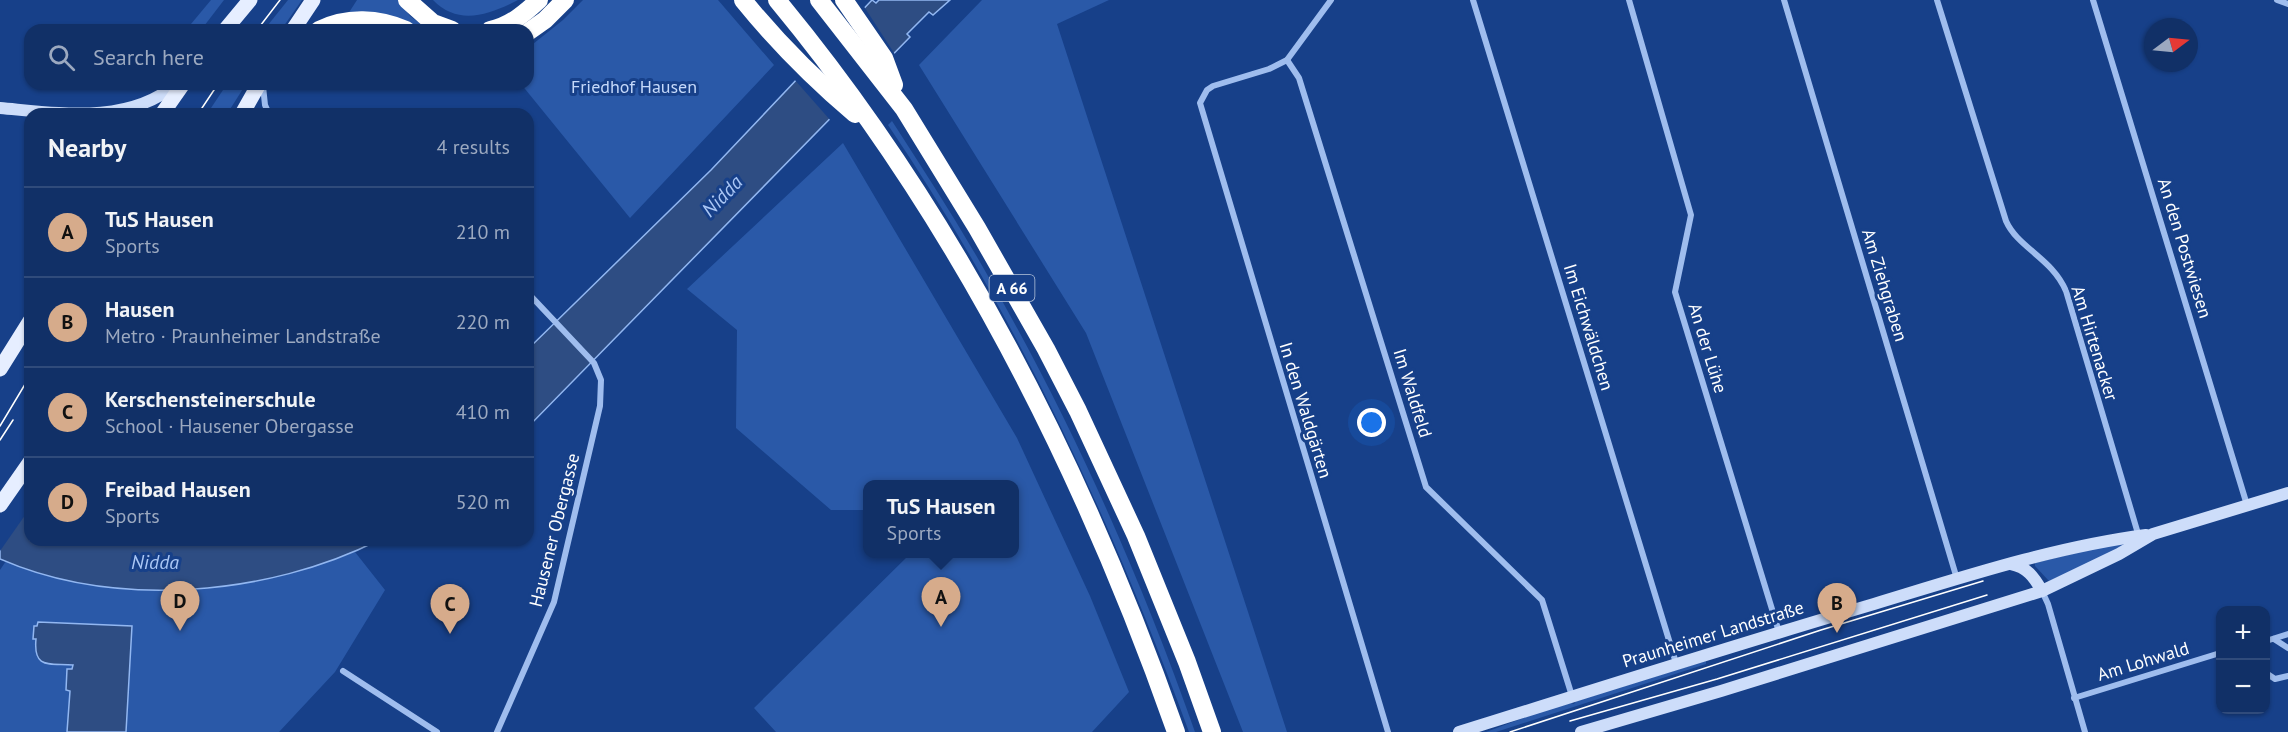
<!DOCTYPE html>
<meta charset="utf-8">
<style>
body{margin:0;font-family:"PT Sans",sans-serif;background:#1e3c70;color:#f1f3f6}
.controls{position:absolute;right:18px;bottom:18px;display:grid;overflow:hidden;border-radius:12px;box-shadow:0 2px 4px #0004}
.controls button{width:54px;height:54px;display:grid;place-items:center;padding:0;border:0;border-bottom:2px solid #304b7b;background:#113067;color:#f1f3f6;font:30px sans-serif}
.compass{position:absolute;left:2144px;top:18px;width:54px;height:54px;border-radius:50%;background:#113067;box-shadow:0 2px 4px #0004;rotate:74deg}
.you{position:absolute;left:1372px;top:423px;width:21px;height:21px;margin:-15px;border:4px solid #fff;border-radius:50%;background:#1a73e8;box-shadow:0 0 0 9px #1a73e833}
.badge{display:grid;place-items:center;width:39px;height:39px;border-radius:50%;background:#d6ab8b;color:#111;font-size:20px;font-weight:700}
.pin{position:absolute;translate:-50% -50px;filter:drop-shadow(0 2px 3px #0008)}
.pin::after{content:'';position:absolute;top:32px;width:21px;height:18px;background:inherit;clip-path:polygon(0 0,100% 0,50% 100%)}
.popup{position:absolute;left:863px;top:480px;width:156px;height:78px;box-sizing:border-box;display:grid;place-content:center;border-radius:12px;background:#113067;filter:drop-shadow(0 2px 4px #0005);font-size:20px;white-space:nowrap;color:#9ca9c0}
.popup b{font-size:22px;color:#f1f3f6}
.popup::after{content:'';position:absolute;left:50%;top:100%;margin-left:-12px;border:12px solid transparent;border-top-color:#113067}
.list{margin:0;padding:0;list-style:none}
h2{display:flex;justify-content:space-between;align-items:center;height:78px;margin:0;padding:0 24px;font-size:26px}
h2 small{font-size:20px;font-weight:400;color:#9ca9c0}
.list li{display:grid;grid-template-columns:39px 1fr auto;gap:18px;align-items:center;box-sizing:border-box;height:90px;padding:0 24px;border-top:2px solid #304b7b}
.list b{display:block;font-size:22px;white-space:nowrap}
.list p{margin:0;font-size:20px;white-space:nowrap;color:#9ca9c0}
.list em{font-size:20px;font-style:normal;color:#9ca9c0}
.icon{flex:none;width:33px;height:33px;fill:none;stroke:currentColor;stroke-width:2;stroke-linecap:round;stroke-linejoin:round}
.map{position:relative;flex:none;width:2288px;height:732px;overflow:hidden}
.search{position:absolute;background:#113067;box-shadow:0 2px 4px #0004;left:24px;top:24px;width:510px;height:66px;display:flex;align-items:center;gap:15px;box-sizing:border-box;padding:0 21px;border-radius:18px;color:#9ca9c0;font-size:22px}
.panel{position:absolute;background:#113067;box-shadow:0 2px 4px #0004;left:24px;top:108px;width:510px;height:438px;border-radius:18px}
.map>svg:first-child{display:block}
.green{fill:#2a59a8}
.water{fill:#2e4d83;stroke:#92b7f1;stroke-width:1.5}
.pier{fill:#174089}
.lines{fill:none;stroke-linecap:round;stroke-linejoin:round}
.street{stroke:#9fbdee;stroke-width:6}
.secondary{stroke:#cdddfa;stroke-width:12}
.primary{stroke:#e6eeff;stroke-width:15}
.highway{stroke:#fff;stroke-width:18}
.tram{stroke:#fff;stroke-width:1.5}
.labels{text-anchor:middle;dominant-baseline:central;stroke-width:6;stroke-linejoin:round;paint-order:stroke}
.shield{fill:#174089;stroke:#b9c6dc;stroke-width:1.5}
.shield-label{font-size:16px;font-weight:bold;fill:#fff}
.park-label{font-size:18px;fill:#c5d9fa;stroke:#174089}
.street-label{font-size:18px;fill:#fff;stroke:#174089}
.water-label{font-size:20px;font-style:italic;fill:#abc7f5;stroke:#174089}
</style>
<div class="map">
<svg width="2288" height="732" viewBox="0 0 2288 732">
<rect width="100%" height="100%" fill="#174089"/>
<!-- green -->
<g class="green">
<path d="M211 0H224L201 30H186Z"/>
<path d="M288 0H302L281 30H264Z"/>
<path d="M357 0H398L410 16 429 30H420L403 23 348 14Z"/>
<path d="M433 0H518C489 15 458 26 433 0Z"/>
<path d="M583 0H718L774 65 630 218 521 84H528V48L563 20Z"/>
<path d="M982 0H1109L1057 24 1287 732H1243L1086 333 919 65Z"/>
<path d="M227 84H246L227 114H207Z"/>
<path d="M892 121C925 172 958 223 988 276 1071 420 1140 575 1195 732H1189C1111 519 1016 314 888 125Z"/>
<path d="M843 143 1017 438 1090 596 1129 692 1092 732H776L754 708 910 554H1014V484H868L867 510H831L736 428 737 330 687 289Z"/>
<path d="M2125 541 2127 546 2049 581 2035 566V563Z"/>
<path d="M355 552 385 590 335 672 279 732H0V570L6 561C30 572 54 577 81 582 174 597 267 587 355 552Z"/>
<path d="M1706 661V664L1496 732H1486L1542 711 1571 703 1574 704 1576 701Z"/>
</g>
<!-- water -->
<g class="water">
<path d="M872 0 876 3 879 0H950L933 15 929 12 907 34 910 37 528 427V349L711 170Z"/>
<path d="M0 500 30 515V540H379C268 596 115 609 0 559Z"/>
<path d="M38 622 132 626 126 732H67L70 691 66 690 67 669H72L73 665C50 663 33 670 36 639H33L34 626H37Z"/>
</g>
<!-- pier -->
<g class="pier">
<path d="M863 5 896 56 831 121 794 79Z"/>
<path d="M0 497 28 511 0 551Z"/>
</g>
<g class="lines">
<!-- street -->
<g class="street">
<path d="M1331 0 1287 60 1269 69 1213 86 1207 90 1200 103 1388 732"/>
<path d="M1473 0 1676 663"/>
<path d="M1629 0 1691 215 1675 292 1779 632"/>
<path d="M1784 0 1957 579"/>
<path d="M1937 0 2006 221C2018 248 2052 258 2066 291L2139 537"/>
<path d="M2093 0 2247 505"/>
<path d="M2277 0 2288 4"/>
<path d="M1287 60 1299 78 1426 487 1542 600 1572 696"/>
<path d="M263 86 265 105 269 114"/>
<path d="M2042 591 2048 604 2085 732"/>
<path d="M2274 639 2288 648"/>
<path d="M2266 641 2288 634"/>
<path d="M343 671 437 732"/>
<path d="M2266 673 2275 679 2288 676"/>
<path d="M2074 698 2220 653"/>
<path d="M497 732 554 602 600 406 601 380 594 363 528 293"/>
</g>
<!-- secondary -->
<g class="secondary">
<path d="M0 108C57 113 129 125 176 84"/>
<path d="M2011 564C2027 567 2034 577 2042 591"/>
<path d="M1459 732C1597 689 1735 645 1874 604 1963 577 2054 547 2146 535"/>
<path d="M1581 732 1721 691 2042 591 2119 554 2153 534 2288 493"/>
</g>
<!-- primary -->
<g class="primary">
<path d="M225 30 250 0"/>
<path d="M293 30 313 0"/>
<path d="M162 114 183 84"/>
<path d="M242 114 259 84"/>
<path d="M0 369 30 321"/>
<path d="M0 505 30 462"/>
</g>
<!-- highway -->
<g class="highway">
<path d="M407 0 433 23 452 30"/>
<path d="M743 0C777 42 814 79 855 114"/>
<path d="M777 0C955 215 1084 470 1176 732"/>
<path d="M819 0 904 109 977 228 1046 349 1078 411 1136 536 1187 662 1212 732"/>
<path d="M844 0 884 58 894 85"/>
<path d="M319 30C347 16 379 18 406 30"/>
<path d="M490 30C510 26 525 13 539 0"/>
<path d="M528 32 545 20 565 0"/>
</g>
<!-- tram -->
<g class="tram">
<path d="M257 30 280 0"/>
<path d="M198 114 218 84"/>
<path d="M0 426 30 376"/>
<path d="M0 440 13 420"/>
<path d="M1570 721 1717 679 1987 595"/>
<path d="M1510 732 1821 630 1983 581"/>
</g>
</g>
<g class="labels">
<!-- shield labels -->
<rect class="shield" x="989.5" y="275" width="45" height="26" rx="4.5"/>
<g class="shield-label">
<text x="1012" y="288">A 66</text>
</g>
<!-- park labels -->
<g class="park-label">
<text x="634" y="86">Friedhof Hausen</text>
</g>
<!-- street labels -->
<g class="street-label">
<text transform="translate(2185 248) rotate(73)">An den Postwiesen</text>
<text transform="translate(1885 285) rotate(73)">Am Ziehgraben</text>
<text transform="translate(1589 327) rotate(73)">Im Eichwäldchen</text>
<text transform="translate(2095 343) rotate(73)">Am Hirtenacker</text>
<text transform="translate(1708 348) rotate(73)">An der Lühe</text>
<text transform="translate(1413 393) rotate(73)">Im Waldfeld</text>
<text transform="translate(1306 410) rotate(73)">In den Waldgärten</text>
<text transform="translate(554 530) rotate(-76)">Hausener Obergasse</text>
<text transform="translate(1713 634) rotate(-17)">Praunheimer Landstraße</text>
<text transform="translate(2143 661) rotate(-17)">Am Lohwald</text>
</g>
<!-- water labels -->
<g class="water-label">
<text transform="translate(722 196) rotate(-46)">Nidda</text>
<text x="155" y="562">Nidda</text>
</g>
</g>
</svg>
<div class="controls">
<button>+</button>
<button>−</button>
</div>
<svg class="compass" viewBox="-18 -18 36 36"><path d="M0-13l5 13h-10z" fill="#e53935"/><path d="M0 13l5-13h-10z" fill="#9ca9c0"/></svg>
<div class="you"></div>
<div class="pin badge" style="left:941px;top:627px">A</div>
<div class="popup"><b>TuS Hausen</b>Sports</div>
<div class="pin badge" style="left:1837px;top:633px">B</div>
<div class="pin badge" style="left:450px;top:634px">C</div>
<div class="pin badge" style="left:180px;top:631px">D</div>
<div class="search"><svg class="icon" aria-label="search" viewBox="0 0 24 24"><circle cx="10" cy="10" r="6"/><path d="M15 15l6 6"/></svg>Search here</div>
<section class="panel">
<h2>Nearby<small>4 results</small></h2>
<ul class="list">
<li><span class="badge">A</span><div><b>TuS Hausen</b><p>Sports</p></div><em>210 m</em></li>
<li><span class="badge">B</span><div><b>Hausen</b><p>Metro · Praunheimer Landstraße</p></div><em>220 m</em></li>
<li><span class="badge">C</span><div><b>Kerschensteinerschule</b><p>School · Hausener Obergasse</p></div><em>410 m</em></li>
<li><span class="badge">D</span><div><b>Freibad Hausen</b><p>Sports</p></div><em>520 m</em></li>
</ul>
</section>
</div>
